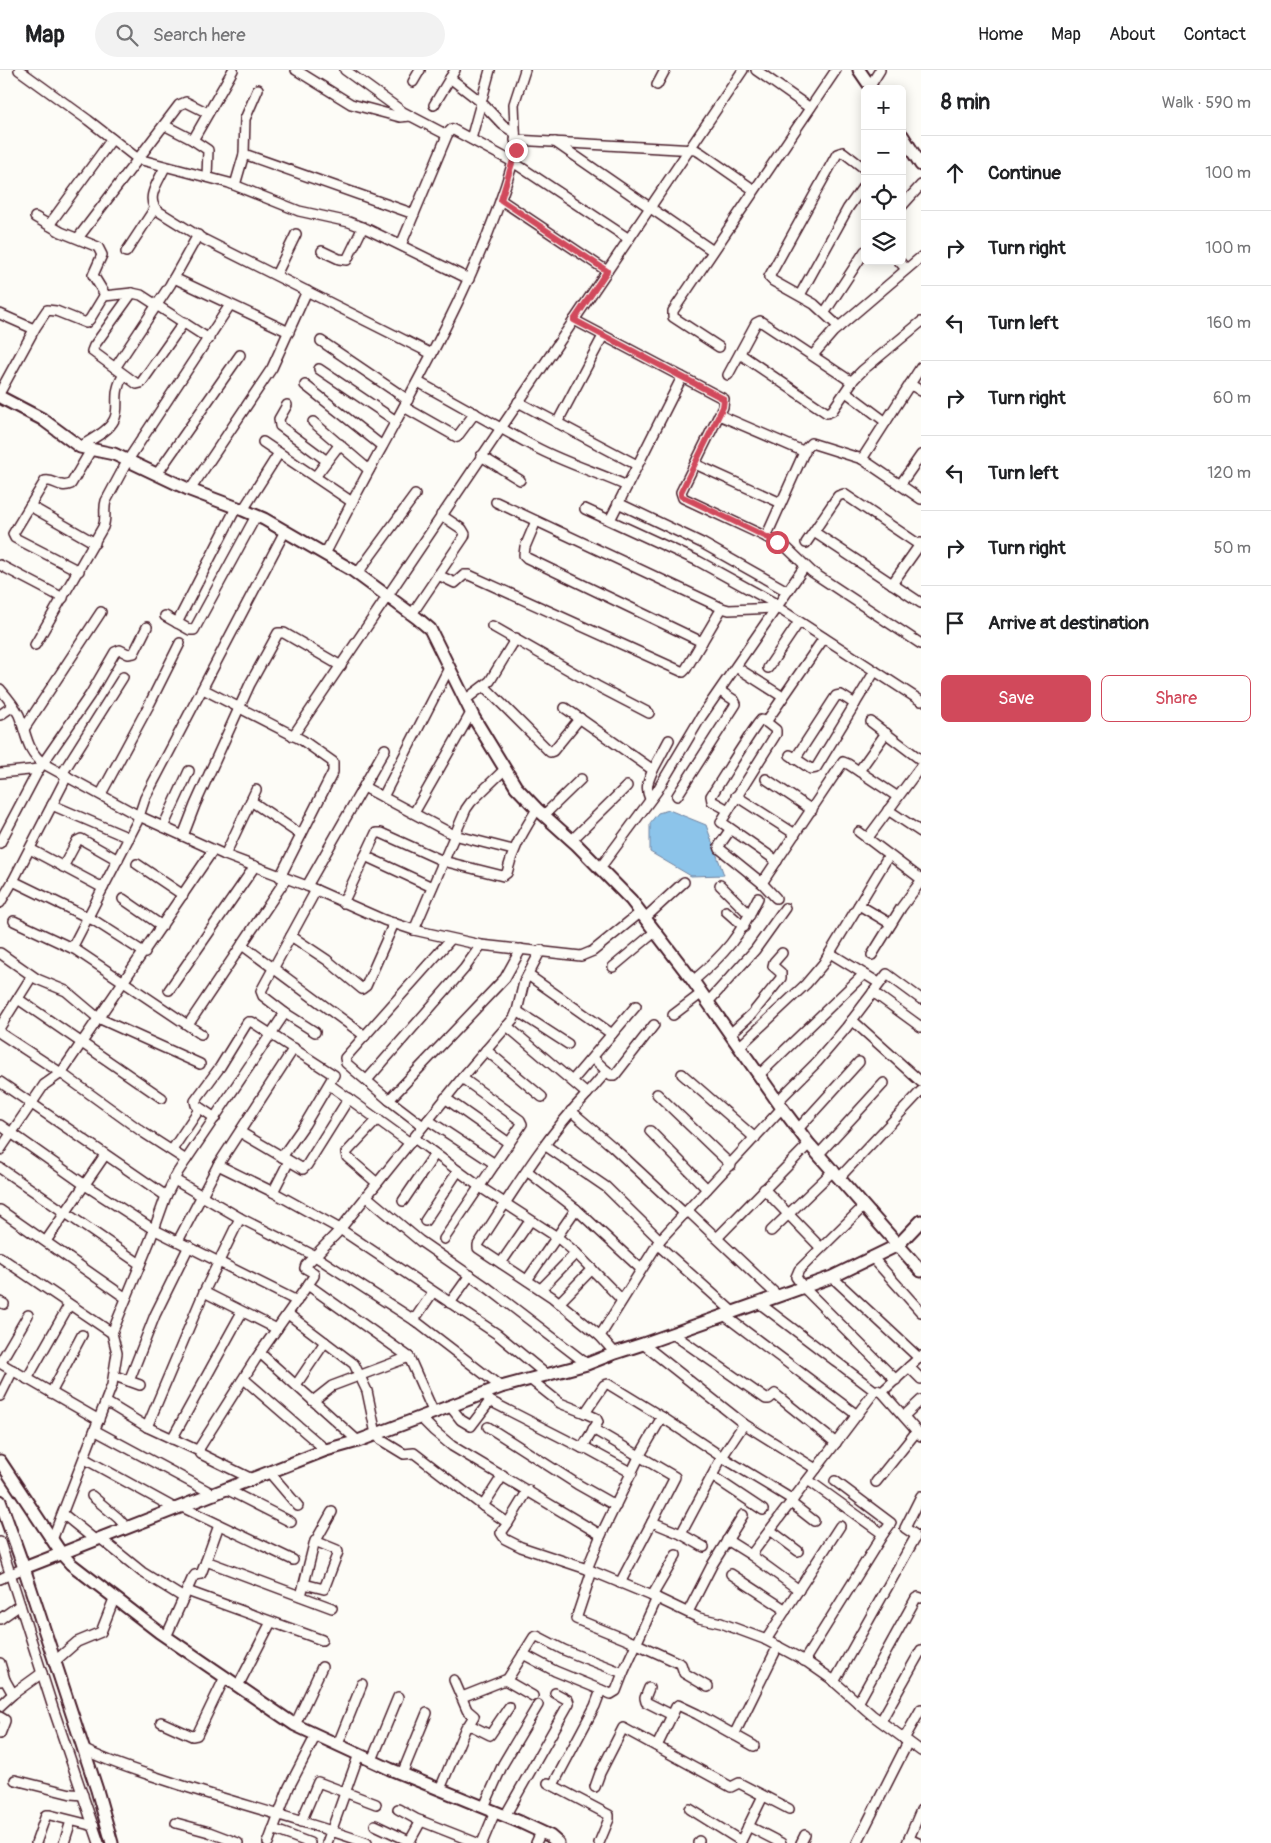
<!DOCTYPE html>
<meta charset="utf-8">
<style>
body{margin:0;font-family:Pangolin,sans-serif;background:#f2f2f2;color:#202124}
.controls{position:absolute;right:15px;top:15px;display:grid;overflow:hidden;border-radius:8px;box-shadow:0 2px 12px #0003}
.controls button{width:45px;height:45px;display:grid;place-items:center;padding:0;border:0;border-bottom:1px solid #e0e0e0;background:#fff;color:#202124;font:25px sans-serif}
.stop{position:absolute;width:15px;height:15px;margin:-11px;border:4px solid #d1495b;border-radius:50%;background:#fff}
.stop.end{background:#d1495b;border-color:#fff;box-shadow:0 1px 5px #0008}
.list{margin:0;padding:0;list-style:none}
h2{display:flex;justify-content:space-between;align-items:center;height:65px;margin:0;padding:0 20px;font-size:21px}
h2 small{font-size:16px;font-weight:400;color:#757577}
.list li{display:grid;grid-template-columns:32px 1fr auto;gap:15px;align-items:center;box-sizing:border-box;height:75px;padding:0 20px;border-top:1px solid #e0e0e0}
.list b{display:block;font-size:19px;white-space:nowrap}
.list em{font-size:16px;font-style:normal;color:#757577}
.actions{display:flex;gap:10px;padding:15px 20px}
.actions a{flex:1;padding:11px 0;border:1px solid #d1495b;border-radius:8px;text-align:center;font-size:18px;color:#d1495b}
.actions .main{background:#d1495b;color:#fff}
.icon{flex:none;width:28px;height:28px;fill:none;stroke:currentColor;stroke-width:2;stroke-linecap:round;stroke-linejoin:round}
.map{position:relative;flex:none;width:921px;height:1773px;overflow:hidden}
header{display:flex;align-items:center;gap:30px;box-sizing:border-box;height:70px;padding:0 25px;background:#fff;border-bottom:1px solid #e0e0e0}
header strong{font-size:24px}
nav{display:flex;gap:28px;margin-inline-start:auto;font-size:18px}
.search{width:350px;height:45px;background:#f2f2f2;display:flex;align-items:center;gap:12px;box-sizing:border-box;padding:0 18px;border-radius:28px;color:#757577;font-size:19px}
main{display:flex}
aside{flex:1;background:#fff}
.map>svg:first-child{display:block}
.water{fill:#8cc4ea;stroke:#72829e}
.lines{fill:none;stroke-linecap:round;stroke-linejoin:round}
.street-casing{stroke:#4a1f2b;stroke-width:12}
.secondary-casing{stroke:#4a1f2b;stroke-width:15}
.street{stroke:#fdfcf7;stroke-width:9}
.secondary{stroke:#fdfcf7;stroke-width:11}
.route{stroke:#d1495b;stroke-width:6}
</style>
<header>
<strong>Map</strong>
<div class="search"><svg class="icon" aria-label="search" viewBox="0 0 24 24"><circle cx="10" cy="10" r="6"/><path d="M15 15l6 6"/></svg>Search here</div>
<nav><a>Home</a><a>Map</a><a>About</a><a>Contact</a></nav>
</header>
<main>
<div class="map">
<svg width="921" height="1773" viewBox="0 0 921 1773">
<rect width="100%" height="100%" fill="#fdfcf7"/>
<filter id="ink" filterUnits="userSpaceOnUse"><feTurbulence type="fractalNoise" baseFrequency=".02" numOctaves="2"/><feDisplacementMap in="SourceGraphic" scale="10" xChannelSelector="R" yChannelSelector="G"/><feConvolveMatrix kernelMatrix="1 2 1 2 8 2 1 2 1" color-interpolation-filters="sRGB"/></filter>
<g filter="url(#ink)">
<!-- water -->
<path class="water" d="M669 740 706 755 724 805 691 806 650 782V753L658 743Z"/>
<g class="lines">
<defs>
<g id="street">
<path d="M19 0 88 50 138 89 229 113 299 141 349 152 367 159 469 209"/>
<path d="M296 0 351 34 400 47 410 46"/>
<path d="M345 0 403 42 447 65"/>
<path d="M756 0 810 38"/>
<path d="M450 8 481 32 503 55 515 63"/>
<path d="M413 12 420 0"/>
<path d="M657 15 665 0"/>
<path d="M870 16 880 0"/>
<path d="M434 35 455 0"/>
<path d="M164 55 193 70"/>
<path d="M471 69 490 0"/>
<path d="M515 70 696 80 701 83 754 120"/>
<path d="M555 72 713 181"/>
<path d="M244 84 414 144"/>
<path d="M165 97C159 111 144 129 158 141L203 169 432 284"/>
<path d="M207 107 208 80 193 70 233 0"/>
<path d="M235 115 244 84 245 49 258 19"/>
<path d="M501 130 607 201"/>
<path d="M902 136 921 115"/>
<path d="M49 155 112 69"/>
<path d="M78 168 179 35 186 32 208 43"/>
<path d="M401 175 448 63 452 59 513 92 629 169"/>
<path d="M322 181 339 189 347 190 363 157"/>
<path d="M126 182 155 138"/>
<path d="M899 191 906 199"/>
<path d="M276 205 296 164"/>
<path d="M174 208 289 262"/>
<path d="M132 223 94 276 92 281 137 314 141 313 184 252"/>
<path d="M800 225 848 138 865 114"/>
<path d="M104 226 132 223 141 225 209 269"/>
<path d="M825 242 865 181"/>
<path d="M0 244 34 259"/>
<path d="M574 250 724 329 723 337 681 422 683 428 777 472 787 478 812 502 921 574"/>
<path d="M839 257 814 234 773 211 769 207 837 84 843 82 865 99"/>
<path d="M321 271 408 330"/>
<path d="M719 277 673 247V241L836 0"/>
<path d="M740 284 827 343 832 341 854 309 863 300 921 252"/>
<path d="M813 285 833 262 921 187"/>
<path d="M115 298 170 215 198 165"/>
<path d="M319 299 396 351"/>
<path d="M728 305 756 253 760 251 852 312"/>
<path d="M418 312C457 333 496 356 535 377 565 393 596 402 627 416"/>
<path d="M910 314 921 321"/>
<path d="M305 315 382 376"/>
<path d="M0 322 35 258 47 240 56 241 86 253 90 249 104 226V223L93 205 102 185 98 177 61 162 35 147"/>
<path d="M846 322 886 352"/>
<path d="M518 332 637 395"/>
<path d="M287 335 279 349 280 356 327 391"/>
<path d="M404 337 457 367 475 343"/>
<path d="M719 345 805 382"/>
<path d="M313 352 369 400"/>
<path d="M557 353 603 266"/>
<path d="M263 372 352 432"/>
<path d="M80 377C91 369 108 362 114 350 121 338 111 323 124 305"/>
<path d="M481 386 520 410"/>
<path d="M862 389 921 297"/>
<path d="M695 394 781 433"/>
<path d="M157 404 240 285"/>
<path d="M315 407 340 374"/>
<path d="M900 415 921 385"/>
<path d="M190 420 272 298 307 221"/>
<path d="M496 432 722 538 729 540 776 538 783 541 921 631"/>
<path d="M618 433 702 473 787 521"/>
<path d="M30 436 95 473"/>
<path d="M585 439 698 491 778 535"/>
<path d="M243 440 279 383"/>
<path d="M610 450 682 307"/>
<path d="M536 451 525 477 524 485 527 488 702 572"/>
<path d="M814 462 921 533"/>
<path d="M766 467 806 378 811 373 862 389 921 429"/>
<path d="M806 473 838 426 844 424 921 476"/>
<path d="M325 484C344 448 362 412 382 377 432 285 483 193 513 92L516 80 514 34 525 0"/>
<path d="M0 495 63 528"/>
<path d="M79 501 15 468 13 464 45 411C55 409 59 419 71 414L91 380"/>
<path d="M357 504 415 425"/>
<path d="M438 505 455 513 464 505H469L683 602 686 599 722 538"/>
<path d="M892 514 921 473"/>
<path d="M412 544 464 467 465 464 462 459 441 445"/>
<path d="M165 546 190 560H194L256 446"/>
<path d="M177 553 236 438"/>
<path d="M492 556 597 616 649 643"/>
<path d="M35 575 103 457C107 447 103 440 106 431L128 390 230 235"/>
<path d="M736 597 783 627"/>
<path d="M768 598 799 552"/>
<path d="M485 617 550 682 553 681 580 648"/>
<path d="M0 619C7 627 14 635 19 645 27 665 26 680 44 694L139 746 225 785 307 816 384 850 414 860 481 875 581 886 593 881 641 842"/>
<path d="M203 619 302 670 333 692V702L280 807"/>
<path d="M465 630 490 611 516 568"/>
<path d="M565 638 653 700C648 711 645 718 650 729"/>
<path d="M0 645 13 636"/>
<path d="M871 652 921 690"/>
<path d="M24 659 101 542"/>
<path d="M293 666 743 0"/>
<path d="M790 685 811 699 816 698 875 601"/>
<path d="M795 689 836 626 841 625 855 634"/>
<path d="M653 700 669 670"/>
<path d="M859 701 886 663"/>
<path d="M0 703 39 699"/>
<path d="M62 704 123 607"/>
<path d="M766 709 812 740"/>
<path d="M364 717 454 765 513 780"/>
<path d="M101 724 149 635 180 573"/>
<path d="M677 726 736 634 734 630 720 621"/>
<path d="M736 726 795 764"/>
<path d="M383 727 449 598"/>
<path d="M251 731 301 765"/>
<path d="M52 735 129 768"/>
<path d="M728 740 712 731 711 726C718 716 756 653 761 650L766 652"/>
<path d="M888 740 921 762"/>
<path d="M414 743 471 643"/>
<path d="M544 745 581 709"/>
<path d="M163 757 189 701"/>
<path d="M730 760 719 776 720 779 762 813 776 828"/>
<path d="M859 762 921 809"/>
<path d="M183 766 195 735 250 614 278 563H284L341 596"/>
<path d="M867 769 921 696"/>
<path d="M572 770 627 716"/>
<path d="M0 773 39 699 90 625 115 582 120 580 128 584 134 583 147 557"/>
<path d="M30 779 103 818"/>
<path d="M225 785 256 720"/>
<path d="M365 786 432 817"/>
<path d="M777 791 721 752 776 664V660L766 652 824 568"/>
<path d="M137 794 183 825"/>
<path d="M63 797 77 771 81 769 118 790"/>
<path d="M600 798 657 721 701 647 805 496"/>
<path d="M13 811 95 851 145 883"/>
<path d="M762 813 843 692 848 694 898 727"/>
<path d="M720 815 750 845"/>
<path d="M307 816 385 679"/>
<path d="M123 829 162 856"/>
<path d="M0 833 13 811 67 706"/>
<path d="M343 833 376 763H381L443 791 503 806 507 803C513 777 524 761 537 739"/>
<path d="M859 835 891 854"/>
<path d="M726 841 744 857"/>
<path d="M645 848 684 812"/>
<path d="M14 851 76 880 201 964"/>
<path d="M414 860 466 739 471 732 505 699"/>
<path d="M291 866 327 890 362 919 366 916 394 853"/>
<path d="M242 875 365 966"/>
<path d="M72 878 137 752 145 728 285 461"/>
<path d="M0 883 37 909 66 921 98 948 200 994"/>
<path d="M830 883 879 913"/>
<path d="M872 885 901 838 921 811"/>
<path d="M613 897 656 861"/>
<path d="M528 905 612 964 572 1011"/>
<path d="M693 911C726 883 739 867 758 828"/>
<path d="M169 920 255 796"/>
<path d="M873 922 921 957"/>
<path d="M18 929 162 1028"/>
<path d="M708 932 755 880 785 838"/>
<path d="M517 941 568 974"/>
<path d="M285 943 315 962"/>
<path d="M673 945 702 923"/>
<path d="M852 950 921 1012"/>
<path d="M188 955 286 809"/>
<path d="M507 956 587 1024C545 1068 512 1123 478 1175V1178L552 1227 600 1266"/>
<path d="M0 957 32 906"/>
<path d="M0 963 61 1003 44 1015 0 1080"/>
<path d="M612 964 636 936"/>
<path d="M730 964 752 944 781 908V903L773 896 774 892 782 883"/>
<path d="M739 977 806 914 823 894 889 785"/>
<path d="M486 980 542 1027"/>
<path d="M593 988 611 1005H615L654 955"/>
<path d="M682 1004 755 1068"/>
<path d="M760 1004 864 904"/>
<path d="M367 1010 464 899 481 875"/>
<path d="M0 1012 166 1126"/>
<path d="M330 1015 410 1073"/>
<path d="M587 1024 607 1001"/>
<path d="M657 1024 731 1095"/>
<path d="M445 1028 509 1073"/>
<path d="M389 1030 346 993 345 988 451 869"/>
<path d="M778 1031 817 992 846 958 887 904 921 929"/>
<path d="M571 1041 613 1077 685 1144"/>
<path d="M215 1048 196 1035 195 1031 220 997 247 953 248 952H252L334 1005 305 1054 282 1087"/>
<path d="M428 1050 495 1094"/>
<path d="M0 1055 85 1115 153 1159 297 1231"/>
<path d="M423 1056 389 1030 505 908 521 879"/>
<path d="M798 1059 859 992"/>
<path d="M650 1061 707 1119"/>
<path d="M240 1062 303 1099 307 1095 349 1028"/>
<path d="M414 1068 480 1117 557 1167 576 1183 622 1230"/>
<path d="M546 1076 606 1117 660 1170"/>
<path d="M172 1080 200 1038"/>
<path d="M819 1084 884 1013"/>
<path d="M186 1090 144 1063 61 1003 213 780"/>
<path d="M218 1095 273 1122 340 1159 497 1264 548 1306"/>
<path d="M0 1098 140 1194"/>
<path d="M527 1101 576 1139 641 1199"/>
<path d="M840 1107 921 1021"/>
<path d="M173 1109 240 1148 315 1186 414 1250 501 1317"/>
<path d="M377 1113 347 1087 346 1083 378 1049"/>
<path d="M764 1119 821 1178"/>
<path d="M273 1122 289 1091"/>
<path d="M366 1126 420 1171 488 1218 587 1294"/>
<path d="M403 1131 435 1084"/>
<path d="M864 1136 799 1200 796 1207 803 1217 896 1310"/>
<path d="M0 1140 126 1228"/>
<path d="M688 1141 778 1226"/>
<path d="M425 1151 458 1101"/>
<path d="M771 1161 834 1100"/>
<path d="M717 1168 809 1074"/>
<path d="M444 1169 522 1054 520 1050 462 1008"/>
<path d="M46 1171 105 1085"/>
<path d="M178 1171 218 1095 294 978"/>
<path d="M657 1174 733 1242"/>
<path d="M0 1187 112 1263"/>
<path d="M872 1187 921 1242"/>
<path d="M501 1193 530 1151"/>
<path d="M832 1207 919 1288"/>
<path d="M527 1210 576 1139"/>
<path d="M308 1215 409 1287 433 1341"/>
<path d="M541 1219 576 1183"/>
<path d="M204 1222 277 1259"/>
<path d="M0 1232 4 1234"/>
<path d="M450 1233 470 1205"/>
<path d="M559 1233 592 1199"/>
<path d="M759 1233 875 1321"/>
<path d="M288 1244 354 1294 367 1321 376 1364 381 1370 404 1384 414 1383 483 1436 503 1405"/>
<path d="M724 1245 857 1345"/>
<path d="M414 1250 433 1222"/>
<path d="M673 1264 766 1329H769L775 1324 836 1373"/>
<path d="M643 1274 744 1354 816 1399"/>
<path d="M260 1283 358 1371"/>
<path d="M615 1283 600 1266 660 1170 782 1038"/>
<path d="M0 1293 99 1350"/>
<path d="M0 1293 28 1245"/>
<path d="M909 1297 921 1309"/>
<path d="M115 1306 140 1315"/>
<path d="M27 1309 69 1235"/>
<path d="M244 1309 326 1380"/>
<path d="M531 1310 560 1333 585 1343 604 1315 608 1314 662 1347"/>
<path d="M129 1311 155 1245 189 1176"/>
<path d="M296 1315 325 1272"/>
<path d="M882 1322 921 1366"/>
<path d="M51 1323 82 1265"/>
<path d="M0 1326 13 1300"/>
<path d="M313 1331 332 1316 409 1287"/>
<path d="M490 1331 582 1378 598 1352 596 1348 585 1343"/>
<path d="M106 1332 147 1357 204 1222 240 1148"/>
<path d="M450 1336 461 1350 471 1356 490 1331 487 1327"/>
<path d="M904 1346 921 1330"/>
<path d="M420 1347 434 1361 452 1376 601 1465"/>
<path d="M147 1357 199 1381"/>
<path d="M488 1357 577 1414 616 1436"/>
<path d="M593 1359 675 1407 652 1452"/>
<path d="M96 1361 215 1425"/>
<path d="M172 1369 242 1242"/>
<path d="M582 1378 588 1379 632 1403"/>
<path d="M85 1389 176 1439"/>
<path d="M270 1403 298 1436"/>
<path d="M712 1406 763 1440"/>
<path d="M254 1410 201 1384 199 1381 200 1377 255 1290 314 1206V1203L305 1198 306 1195 337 1163 462 1008 514 948 517 941 524 912 541 880"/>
<path d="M835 1411 891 1453 883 1464"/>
<path d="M876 1412 917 1361"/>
<path d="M228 1420 291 1452"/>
<path d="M92 1426 118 1448 127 1458"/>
<path d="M791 1433 814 1451"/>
<path d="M483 1436 508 1453 528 1420"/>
<path d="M182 1437 293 1490"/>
<path d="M63 1444 95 1470"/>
<path d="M508 1453 501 1463 505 1469 521 1477 587 1499 657 1528 699 1548 721 1553 764 1569 807 1592 830 1608 872 1645 921 1681"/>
<path d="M219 1455 206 1491 332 1538"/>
<path d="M770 1460 798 1481"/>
<path d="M681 1464 704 1477"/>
<path d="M100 1468 142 1502 184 1528"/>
<path d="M52 1470 112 1315 117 1283 112 1263 151 1168 166 1126 178 1102 285 943 263 926 261 921 316 820"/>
<path d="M727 1470 751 1485 799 1520"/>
<path d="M0 1472 53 1638 99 1773"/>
<path d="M751 1485 875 1321 877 1320 882 1322 921 1286"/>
<path d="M587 1499 601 1465 640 1385 662 1347 722 1387 793 1430"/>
<path d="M592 1501 576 1549 637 1574 681 1594 684 1603 708 1617"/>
<path d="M731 1504 786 1540"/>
<path d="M0 1509 24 1498"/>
<path d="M620 1513 652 1452 681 1464 722 1387 744 1354"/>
<path d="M304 1514 324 1519 338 1482 337 1480 315 1471"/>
<path d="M187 1521 322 1570"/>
<path d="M301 1526 314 1474 332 1442"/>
<path d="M652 1526 676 1485"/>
<path d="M688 1542 712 1495 743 1445"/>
<path d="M0 1549 20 1535"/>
<path d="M166 1567 192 1509 195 1505 201 1504 206 1491"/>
<path d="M766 1570 840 1456"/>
<path d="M523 1584 555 1601 611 1624 616 1621 623 1603"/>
<path d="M804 1591 883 1464 808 1410"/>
<path d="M54 1592 77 1572 101 1562 114 1529"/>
<path d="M0 1593 5 1610"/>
<path d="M454 1610 467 1640 474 1646 468 1656"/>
<path d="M507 1610 534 1567 537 1566 564 1580 623 1603 657 1528"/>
<path d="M0 1611 5 1610 13 1624"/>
<path d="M834 1612 915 1468 914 1464 905 1458 921 1426"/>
<path d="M238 1616 271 1552"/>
<path d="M649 1618 645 1628 646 1632 672 1645"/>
<path d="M462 1627 505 1610 533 1626"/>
<path d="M858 1633 916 1528 918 1527 921 1528"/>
<path d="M0 1636 13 1624 42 1603"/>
<path d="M0 1647 5 1650V1651L0 1664"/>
<path d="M881 1651 921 1580"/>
<path d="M161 1652 192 1666 197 1665 225 1607"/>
<path d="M295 1655 322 1597"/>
<path d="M734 1665 778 1576"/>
<path d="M904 1669 921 1639"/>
<path d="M338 1674 362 1614"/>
<path d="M657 1676 676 1637 678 1635 697 1644 754 1676"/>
<path d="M83 1679C108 1692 135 1700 162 1709 230 1732 300 1749 367 1773"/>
<path d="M372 1690 398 1627"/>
<path d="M402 1704 427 1643"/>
<path d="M15 1710 71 1724 83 1725"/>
<path d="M548 1713 609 1745V1749L599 1773"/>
<path d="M553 1715 595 1636 601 1620"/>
<path d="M595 1717 600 1703 623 1658 731 1717 739 1713 789 1739"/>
<path d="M440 1719 466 1657 472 1656 490 1665 509 1637"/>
<path d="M484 1737 503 1694 538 1635"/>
<path d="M398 1739 416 1749 477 1773"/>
<path d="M690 1739 741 1771"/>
<path d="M505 1746 569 1633 568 1630 555 1623"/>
<path d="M301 1752 318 1712 376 1734"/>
<path d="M176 1753 209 1762 238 1773"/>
<path d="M375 1755 407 1770 411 1769 421 1751"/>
<path d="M748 1756 781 1773"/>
<path d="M273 1759 310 1773"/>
<path d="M909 1769 918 1773"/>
<path d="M36 1773 46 1745H50L94 1756"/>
<path d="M64 1773 71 1751"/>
<path d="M268 1773 289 1717 316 1665"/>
<path d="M327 1773 359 1684"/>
<path d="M482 1773 495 1742"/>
<path d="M536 1773 541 1762"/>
<path d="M698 1773 699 1771"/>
<path d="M740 1773 763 1726"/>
<path d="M801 1773 805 1765"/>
<path d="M857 1773 908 1672"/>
<path d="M907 1773 921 1740"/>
</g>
<g id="secondary">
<path d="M859 0 872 19"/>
<path d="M902 65 921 95"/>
<path d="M0 327 42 349 80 377 114 384 190 420 243 440 264 449 352 500 417 548 430 559 474 648 516 717 537 739 577 775 631 830 693 911 782 1038 809 1074 921 1201"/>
<path d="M0 1391 61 1483 71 1494 159 1562 295 1655 390 1699 520 1752 550 1766 558 1773"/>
<path d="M0 1431 24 1498 97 1720 112 1773"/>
<path d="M24 1498 326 1380 358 1371 501 1317 587 1294 615 1283 643 1274 832 1207 898 1175 921 1151"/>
</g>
</defs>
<!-- street casing -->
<use href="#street" class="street-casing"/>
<!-- secondary casing -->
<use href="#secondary" class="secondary-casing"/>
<!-- street -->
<use href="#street" class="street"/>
<!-- secondary -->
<use href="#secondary" class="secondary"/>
</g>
</g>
<g class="lines" filter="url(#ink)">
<!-- route -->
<path class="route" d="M516 80 501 130 607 201 574 250 724 329 723 337 681 422V426L777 472"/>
</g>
</svg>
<div class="controls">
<button>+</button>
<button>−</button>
<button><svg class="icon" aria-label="locate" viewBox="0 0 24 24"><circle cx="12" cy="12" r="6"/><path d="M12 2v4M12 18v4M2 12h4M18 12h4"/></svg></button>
<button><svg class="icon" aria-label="layers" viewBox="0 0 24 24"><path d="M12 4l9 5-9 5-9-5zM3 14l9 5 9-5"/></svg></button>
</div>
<div class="stop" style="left:777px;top:472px"></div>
<div class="stop end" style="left:516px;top:80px"></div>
</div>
<aside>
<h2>8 min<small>Walk · 590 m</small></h2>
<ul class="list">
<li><svg class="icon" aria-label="ahead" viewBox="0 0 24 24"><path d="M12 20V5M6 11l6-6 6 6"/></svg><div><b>Continue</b></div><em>100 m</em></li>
<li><svg class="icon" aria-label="right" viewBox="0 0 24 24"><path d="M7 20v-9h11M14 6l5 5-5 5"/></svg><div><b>Turn right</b></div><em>100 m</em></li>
<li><svg class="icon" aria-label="left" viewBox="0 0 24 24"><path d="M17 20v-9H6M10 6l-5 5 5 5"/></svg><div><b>Turn left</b></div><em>160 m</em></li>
<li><svg class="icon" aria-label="right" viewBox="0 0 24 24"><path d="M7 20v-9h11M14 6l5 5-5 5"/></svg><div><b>Turn right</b></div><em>60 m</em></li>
<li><svg class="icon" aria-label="left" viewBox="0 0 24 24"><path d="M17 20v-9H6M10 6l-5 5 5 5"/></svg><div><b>Turn left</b></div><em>120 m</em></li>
<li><svg class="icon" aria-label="right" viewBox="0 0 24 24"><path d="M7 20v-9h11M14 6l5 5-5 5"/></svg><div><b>Turn right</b></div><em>50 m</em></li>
<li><svg class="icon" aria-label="arrive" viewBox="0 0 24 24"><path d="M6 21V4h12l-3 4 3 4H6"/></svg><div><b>Arrive at destination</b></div></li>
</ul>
<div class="actions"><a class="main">Save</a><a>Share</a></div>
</aside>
</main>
